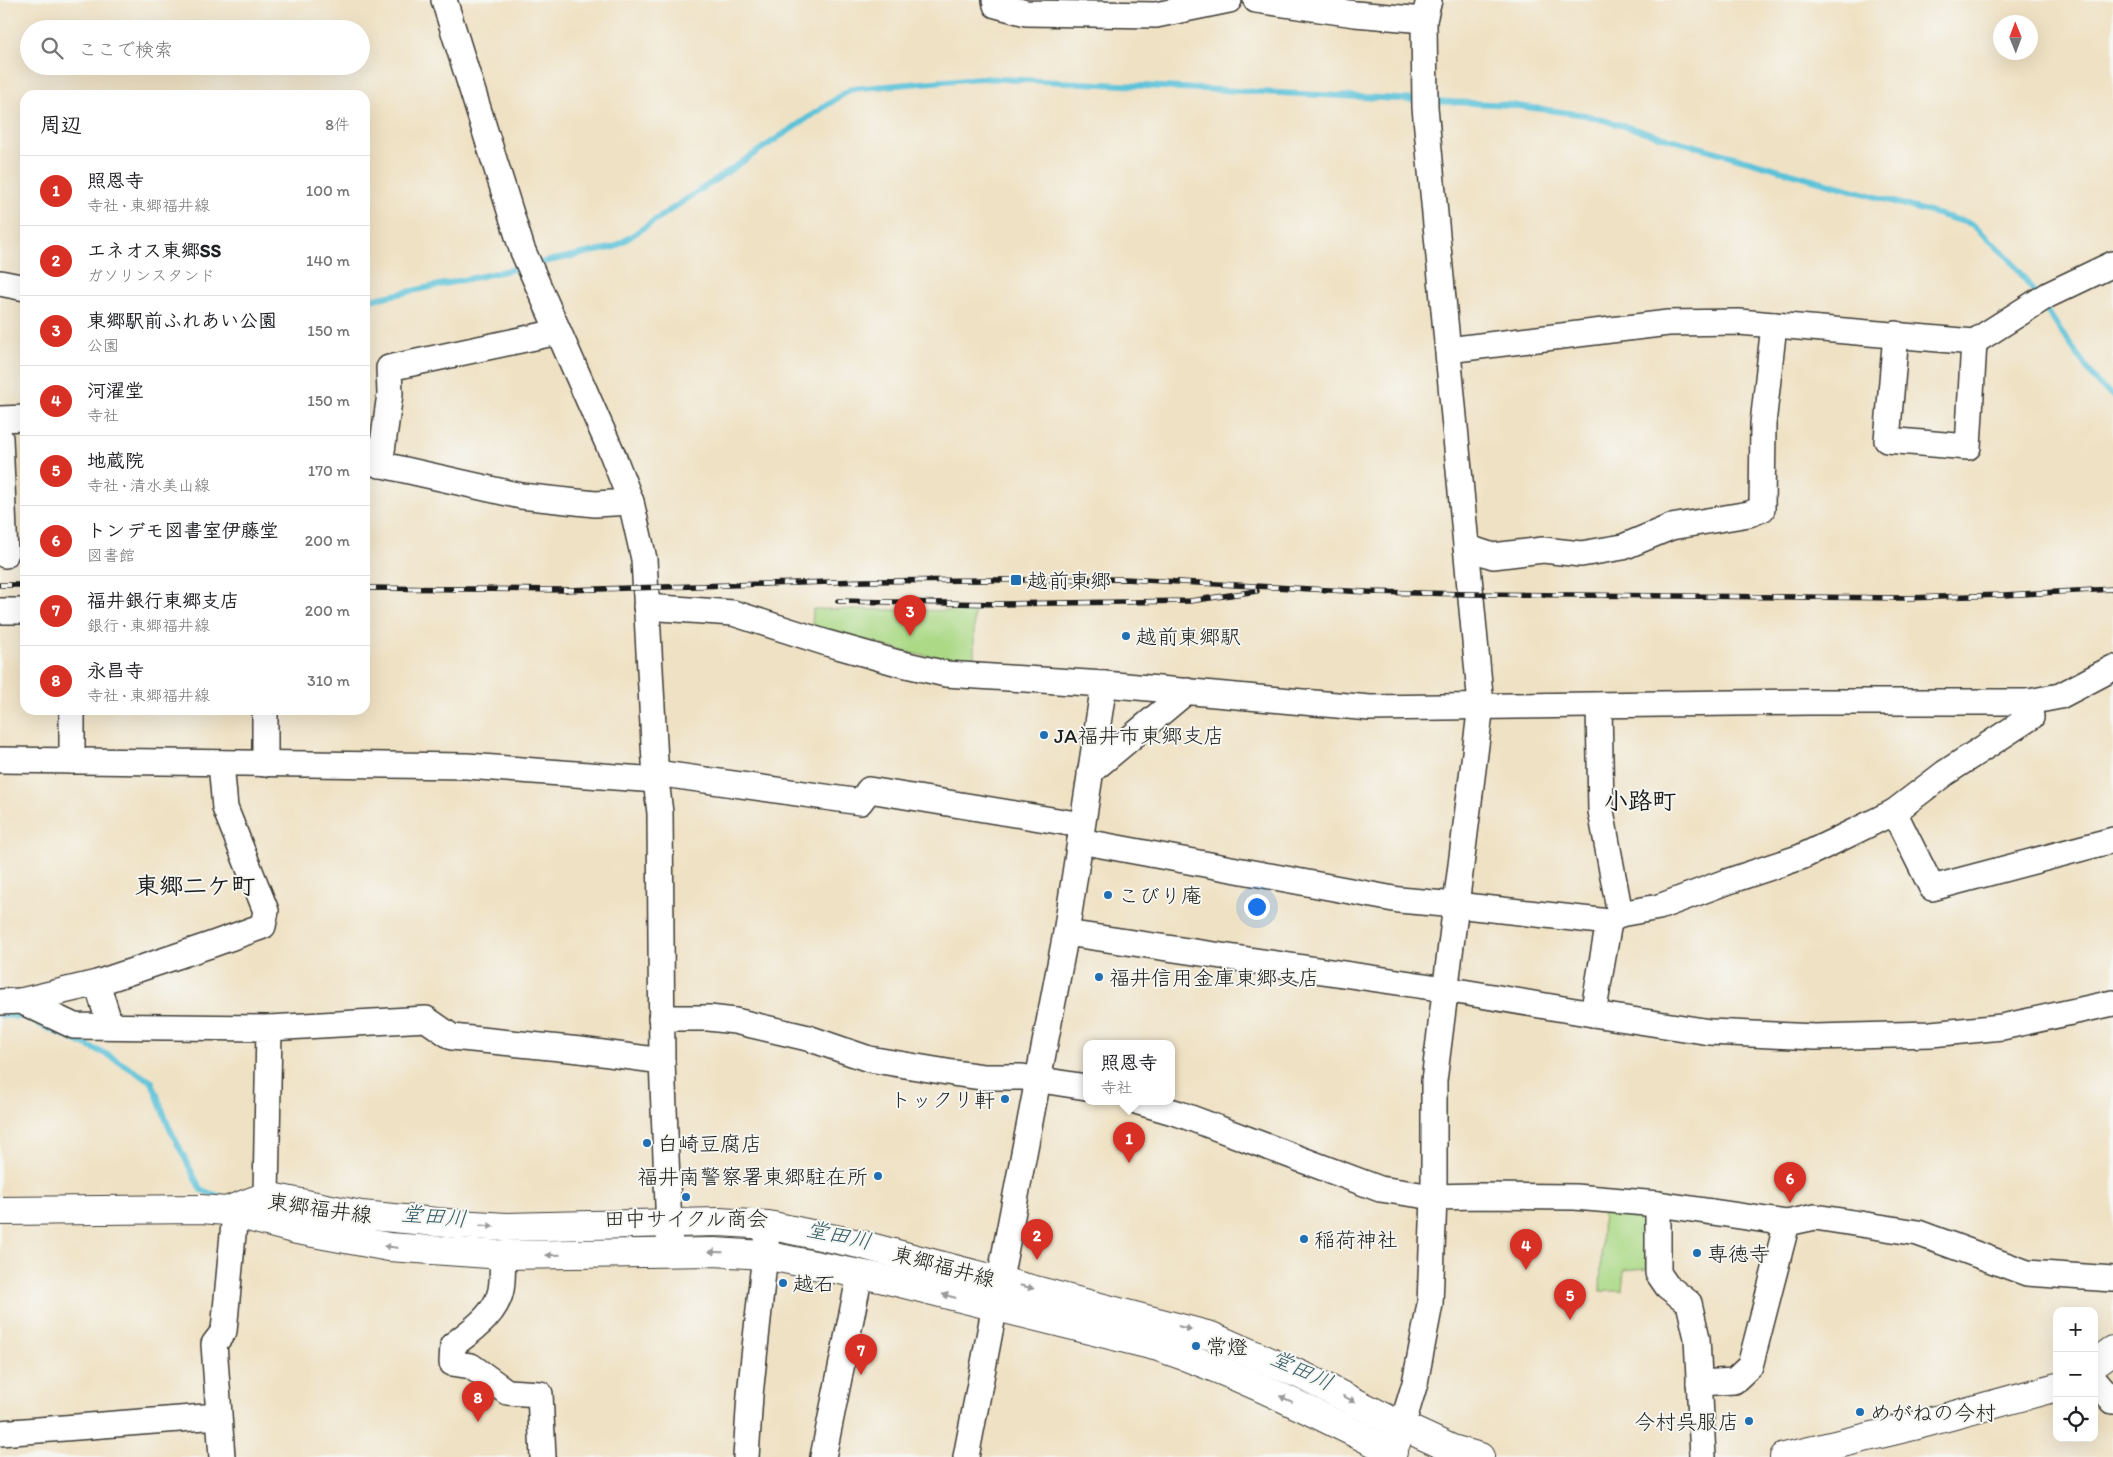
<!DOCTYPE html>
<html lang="ja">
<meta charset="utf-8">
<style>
body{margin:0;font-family:Itim,"Klee One",sans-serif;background:#f6f6f6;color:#202124}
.controls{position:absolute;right:15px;bottom:15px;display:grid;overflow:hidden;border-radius:10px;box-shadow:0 5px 20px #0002}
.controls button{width:45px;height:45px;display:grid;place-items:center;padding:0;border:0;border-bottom:1px solid #e0e0e0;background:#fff;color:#202124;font:25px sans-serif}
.compass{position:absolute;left:1993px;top:15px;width:45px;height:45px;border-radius:50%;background:#fff;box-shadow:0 5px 20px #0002;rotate:359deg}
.you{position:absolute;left:1256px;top:906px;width:18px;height:18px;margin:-12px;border:4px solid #fff;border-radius:50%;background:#1a73e8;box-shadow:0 0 0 8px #1a73e833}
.badge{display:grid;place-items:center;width:32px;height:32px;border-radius:50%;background:#d93025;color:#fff;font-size:16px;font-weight:700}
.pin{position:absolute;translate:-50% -41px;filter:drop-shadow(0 1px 2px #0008)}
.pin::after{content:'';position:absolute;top:26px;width:18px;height:15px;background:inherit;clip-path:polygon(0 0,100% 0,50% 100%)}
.popup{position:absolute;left:1083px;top:1040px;width:92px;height:65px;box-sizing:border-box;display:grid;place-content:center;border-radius:10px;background:#fff;filter:drop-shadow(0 1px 4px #0005);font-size:16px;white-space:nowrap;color:#757577}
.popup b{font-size:19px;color:#202124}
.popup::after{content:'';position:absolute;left:50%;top:100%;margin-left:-10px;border:10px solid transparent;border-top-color:#fff}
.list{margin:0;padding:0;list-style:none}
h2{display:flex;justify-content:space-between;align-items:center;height:65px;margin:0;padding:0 20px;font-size:21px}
h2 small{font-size:16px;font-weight:400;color:#757577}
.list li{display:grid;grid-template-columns:32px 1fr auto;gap:15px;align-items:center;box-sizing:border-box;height:70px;padding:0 20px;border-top:1px solid #e0e0e0}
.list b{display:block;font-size:19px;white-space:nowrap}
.list p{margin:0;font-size:16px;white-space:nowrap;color:#757577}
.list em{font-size:16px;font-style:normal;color:#757577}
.icon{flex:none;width:28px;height:28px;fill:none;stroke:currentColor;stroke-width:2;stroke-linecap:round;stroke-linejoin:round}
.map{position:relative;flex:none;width:2113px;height:1457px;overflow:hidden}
.search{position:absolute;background:#fff;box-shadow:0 5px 20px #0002;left:20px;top:20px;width:350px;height:55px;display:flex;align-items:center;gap:12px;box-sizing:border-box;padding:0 18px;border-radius:28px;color:#757577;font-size:19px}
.panel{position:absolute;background:#fff;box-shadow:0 5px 20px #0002;left:20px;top:90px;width:350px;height:625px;border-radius:15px}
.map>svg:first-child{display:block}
.green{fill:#abd986;stroke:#647a51}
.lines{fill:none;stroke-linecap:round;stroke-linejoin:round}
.stream{stroke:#5bc2d9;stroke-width:6}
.minor-casing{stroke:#3c3a35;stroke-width:28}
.major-casing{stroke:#3c3a35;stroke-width:30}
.minor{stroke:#fff;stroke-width:25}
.major{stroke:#fff;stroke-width:28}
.rail-casing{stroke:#1c1c1c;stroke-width:5.5}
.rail{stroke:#f6f6f2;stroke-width:4;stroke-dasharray:11;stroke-linecap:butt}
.oneway{fill:#999}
.poi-dot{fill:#1f6fb2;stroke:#f6f6f2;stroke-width:2}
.labels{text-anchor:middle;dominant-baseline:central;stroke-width:4;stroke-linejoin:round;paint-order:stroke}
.poi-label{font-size:21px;fill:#1c1c1c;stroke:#f6f6f2;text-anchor:start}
.street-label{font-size:21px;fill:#1c1c1c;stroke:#f6f6f2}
.water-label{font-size:22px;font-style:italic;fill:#355e68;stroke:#f6f6f2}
.quarter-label{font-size:24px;font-weight:bold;fill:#1c1c1c;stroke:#f6f6f2}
</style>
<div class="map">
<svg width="2113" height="1457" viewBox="0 0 2113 1457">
<rect width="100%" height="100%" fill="#f6f6f2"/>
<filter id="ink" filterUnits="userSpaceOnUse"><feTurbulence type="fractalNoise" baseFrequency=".02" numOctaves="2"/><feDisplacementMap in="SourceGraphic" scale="10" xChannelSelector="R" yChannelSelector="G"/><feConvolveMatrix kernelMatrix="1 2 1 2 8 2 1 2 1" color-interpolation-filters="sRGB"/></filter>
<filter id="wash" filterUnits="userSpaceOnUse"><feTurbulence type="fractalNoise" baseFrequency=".0096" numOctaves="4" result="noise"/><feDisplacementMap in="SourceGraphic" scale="20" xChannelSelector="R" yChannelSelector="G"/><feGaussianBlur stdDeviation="1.12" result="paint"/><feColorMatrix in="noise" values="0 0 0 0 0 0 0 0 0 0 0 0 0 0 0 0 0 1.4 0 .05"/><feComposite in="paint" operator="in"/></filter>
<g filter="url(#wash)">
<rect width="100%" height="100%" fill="#efe1c3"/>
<!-- green -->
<g class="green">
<path d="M813 609 974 611V661L914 654 812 627Z"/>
<path d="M1603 1204 1647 1208V1268L1624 1270 1622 1291H1600Z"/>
</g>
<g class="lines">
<!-- stream -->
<g class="stream">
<path d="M1430 101 1511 105 1585 115 1972 224 2010 259 2037 296"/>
<path d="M534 264 615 247 851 89 980 78 1420 100"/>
<path d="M365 301 524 267"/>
<path d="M2042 304 2099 385 2113 396"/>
<path d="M0 1015 23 1017 108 1055 152 1082 168 1125 201 1190 225 1198"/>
</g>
</g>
</g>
<g filter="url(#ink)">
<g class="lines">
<defs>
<g id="minor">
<path d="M444 0 522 249 612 453 631 502 644 559 656 780 660 813 662 1061 670 1253"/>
<path d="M995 0 996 5 1026 13 1156 15 1229 0"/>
<path d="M1256 0 1355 14 1424 20"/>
<path d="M0 283 25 288"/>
<path d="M1896 334 1887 440 1968 447 1974 342"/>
<path d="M1448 350 1668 323 1739 322 1974 342 2048 295 2113 264"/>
<path d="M0 419 25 418"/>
<path d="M0 438 5 555"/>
<path d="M365 461 521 496 595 504 631 502"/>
<path d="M380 465 390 394 389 368 558 332"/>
<path d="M1466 547 1493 556 1543 550 1581 554 1623 547 1671 527 1749 514 1762 509 1763 424 1774 325"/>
<path d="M646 607 733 613 827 643 898 663 946 674 1104 684 1370 708 1809 702H2029L2060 696 2113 668"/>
<path d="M0 611H25"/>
<path d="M1599 706 1601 811 1620 914"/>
<path d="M72 710V761"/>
<path d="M0 760 467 766 656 780"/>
<path d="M265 764V710"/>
<path d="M1090 772 1187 691"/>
<path d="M656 773 860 802 869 790 1082 825"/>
<path d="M1894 812 1932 888 2113 840"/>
<path d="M1080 841 1399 900 1456 905 1609 922 1620 914 1659 907 1723 883 1801 857 1841 838 1894 812 1945 773 2031 717 2029 702"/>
<path d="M1066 933 1445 989 1593 1014 1710 1032 1815 1037 1931 1034 2002 1027 2113 1003"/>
<path d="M97 983 110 1025"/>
<path d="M21 1001 97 983 213 944 263 926 266 911 225 808 221 763"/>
<path d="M0 1002 21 1001 74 1026 269 1028 266 1196"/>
<path d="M1593 1014 1609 922"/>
<path d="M661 1018H709L735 1021 808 1038 869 1059 953 1073 983 1077H1022L1086 1087"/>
<path d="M269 1028 426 1019 452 1037 580 1050 662 1061"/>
<path d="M1139 1102 1180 1114 1380 1189 1434 1197 1477 1196 1575 1197 1658 1204 1787 1223 1815 1217 1918 1233 2027 1273 2113 1279"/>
<path d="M1658 1204V1273L1667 1286 1689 1303 1697 1338 1703 1457"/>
<path d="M503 1255C502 1267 503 1279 501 1290 496 1315 471 1331 453 1345L452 1363 471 1366 507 1392 540 1394 543 1457"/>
<path d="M2094 1379 2113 1401"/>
<path d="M1699 1383 1734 1381 1750 1366 1787 1223"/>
<path d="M1402 1426 1415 1383 1430 1304 1434 1197V1081L1481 705 1425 107 1424 20 1429 0"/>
<path d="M0 1433 218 1416"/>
<path d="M222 1457 214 1344 224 1331 235 1213"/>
<path d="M746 1457 750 1395 768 1225"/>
<path d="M823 1457 860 1274"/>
<path d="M966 1457 1066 933 1104 684"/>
</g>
<g id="major">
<path d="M0 1211 201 1209 226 1211 297 1230 389 1247 503 1255 714 1252 764 1255 880 1278 1158 1347C1240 1374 1316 1414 1393 1452"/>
<path d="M226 1211 266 1196 361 1215 458 1224 506 1227 719 1222 768 1225 859 1244 1211 1336 1303 1376 1402 1426"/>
<path d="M2094 1364 2113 1350"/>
<path d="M1396 1443 1402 1426 1452 1449 1480 1457"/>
<path d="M1784 1457 1914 1426 2057 1387"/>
</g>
</defs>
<!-- minor casing -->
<use href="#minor" class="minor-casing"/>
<!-- major casing -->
<use href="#major" class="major-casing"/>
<!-- minor -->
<use href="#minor" class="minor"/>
<!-- major -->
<use href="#major" class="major"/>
<defs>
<g id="rail">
<path d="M0 585H25"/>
<path d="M365 588 565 590 865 581 1124 579 1367 592 1470 594 1906 598 2004 595 2113 589"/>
<path d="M838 601 1001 604 1190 601 1257 591"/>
</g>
</defs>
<!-- rail casing -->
<use href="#rail" class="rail-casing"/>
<!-- rail -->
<use href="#rail" class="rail"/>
</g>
<!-- one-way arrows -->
<defs><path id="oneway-solid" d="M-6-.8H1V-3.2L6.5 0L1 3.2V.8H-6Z" transform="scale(1.25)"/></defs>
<g class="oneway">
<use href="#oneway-solid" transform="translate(487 1226) rotate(3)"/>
<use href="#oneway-solid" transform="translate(391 1247) rotate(-173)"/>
<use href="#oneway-solid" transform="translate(716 1252) rotate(-178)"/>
<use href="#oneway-solid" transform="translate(553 1255) rotate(179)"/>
<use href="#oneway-solid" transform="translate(1027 1287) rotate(14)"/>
<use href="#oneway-solid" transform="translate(949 1296) rotate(-165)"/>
<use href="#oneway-solid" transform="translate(1185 1328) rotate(15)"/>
<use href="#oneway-solid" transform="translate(1286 1399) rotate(-155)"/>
<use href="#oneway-solid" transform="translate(1349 1399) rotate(27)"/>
</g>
</g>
<!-- markers -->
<g class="poi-dot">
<rect x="1010" y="574" width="12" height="12" rx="2.5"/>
<circle cx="1126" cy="636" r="5"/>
<circle cx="1044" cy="735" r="5"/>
<circle cx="1108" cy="895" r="5"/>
<circle cx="1099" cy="977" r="5"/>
<circle cx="1005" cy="1099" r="5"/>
<circle cx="647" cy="1143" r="5"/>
<circle cx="878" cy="1176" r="5"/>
<circle cx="686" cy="1197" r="5"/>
<circle cx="1304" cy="1239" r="5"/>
<circle cx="1697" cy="1253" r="5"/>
<circle cx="783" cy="1283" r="5"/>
<circle cx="1196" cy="1346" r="5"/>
<circle cx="1860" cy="1412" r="5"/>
<circle cx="1749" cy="1421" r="5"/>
</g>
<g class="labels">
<!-- poi labels -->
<g class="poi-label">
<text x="1027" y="580">越前東郷</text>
<text x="1136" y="636">越前東郷駅</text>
<text x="1054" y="735">JA福井市東郷支店</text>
<text x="1118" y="895">こびり庵</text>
<text x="1109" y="977">福井信用金庫東郷支店</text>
<text x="995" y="1099" text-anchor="end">トックリ軒</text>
<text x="657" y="1143">白崎豆腐店</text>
<text x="868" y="1176" text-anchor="end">福井南警察署東郷駐在所</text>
<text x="686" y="1218" text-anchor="middle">田中サイクル商会</text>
<text x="1314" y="1239">稲荷神社</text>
<text x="1707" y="1253">専徳寺</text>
<text x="793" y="1283">越石</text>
<text x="1206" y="1346">常燈</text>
<text x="1870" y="1412">めがねの今村</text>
<text x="1739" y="1421" text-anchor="end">今村呉服店</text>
</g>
<!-- street labels -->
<g class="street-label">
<text transform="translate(320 1208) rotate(8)">東郷福井線</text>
<text transform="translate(944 1266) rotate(15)">東郷福井線</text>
</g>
<!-- water labels -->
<g class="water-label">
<text transform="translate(434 1216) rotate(5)">堂田川</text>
<text transform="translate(839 1235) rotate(12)">堂田川</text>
<text transform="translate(1302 1370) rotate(25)">堂田川</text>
</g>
<!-- quarter labels -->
<g class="quarter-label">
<text x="1640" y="800">小路町</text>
<text x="195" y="885">東郷二ケ町</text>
</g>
</g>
</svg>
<div class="controls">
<button>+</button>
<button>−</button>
<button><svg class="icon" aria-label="locate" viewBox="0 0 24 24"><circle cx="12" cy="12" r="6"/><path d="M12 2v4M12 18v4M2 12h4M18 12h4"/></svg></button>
</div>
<svg class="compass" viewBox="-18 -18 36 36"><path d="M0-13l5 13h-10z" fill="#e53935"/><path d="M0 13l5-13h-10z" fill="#757577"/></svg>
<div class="you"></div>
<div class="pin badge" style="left:1129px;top:1163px">1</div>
<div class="popup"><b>照恩寺</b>寺社</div>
<div class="pin badge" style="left:1037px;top:1260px">2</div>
<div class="pin badge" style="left:910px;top:636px">3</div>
<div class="pin badge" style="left:1526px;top:1270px">4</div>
<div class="pin badge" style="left:1570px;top:1320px">5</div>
<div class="pin badge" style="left:1790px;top:1203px">6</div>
<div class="pin badge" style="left:861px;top:1375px">7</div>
<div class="pin badge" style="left:478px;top:1422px">8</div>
<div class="search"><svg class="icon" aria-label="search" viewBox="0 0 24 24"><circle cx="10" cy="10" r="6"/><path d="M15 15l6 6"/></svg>ここで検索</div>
<section class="panel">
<h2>周辺<small>8件</small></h2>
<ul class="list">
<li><span class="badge">1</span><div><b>照恩寺</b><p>寺社 · 東郷福井線</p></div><em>100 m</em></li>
<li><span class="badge">2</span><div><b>エネオス東郷SS</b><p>ガソリンスタンド</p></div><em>140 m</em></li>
<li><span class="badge">3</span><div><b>東郷駅前ふれあい公園</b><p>公園</p></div><em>150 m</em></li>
<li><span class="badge">4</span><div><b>河濯堂</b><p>寺社</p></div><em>150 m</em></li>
<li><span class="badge">5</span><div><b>地蔵院</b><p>寺社 · 清水美山線</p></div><em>170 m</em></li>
<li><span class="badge">6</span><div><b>トンデモ図書室伊藤堂</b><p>図書館</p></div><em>200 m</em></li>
<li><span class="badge">7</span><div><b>福井銀行東郷支店</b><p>銀行 · 東郷福井線</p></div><em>200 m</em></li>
<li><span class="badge">8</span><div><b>永昌寺</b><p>寺社 · 東郷福井線</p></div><em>310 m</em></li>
</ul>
</section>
</div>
